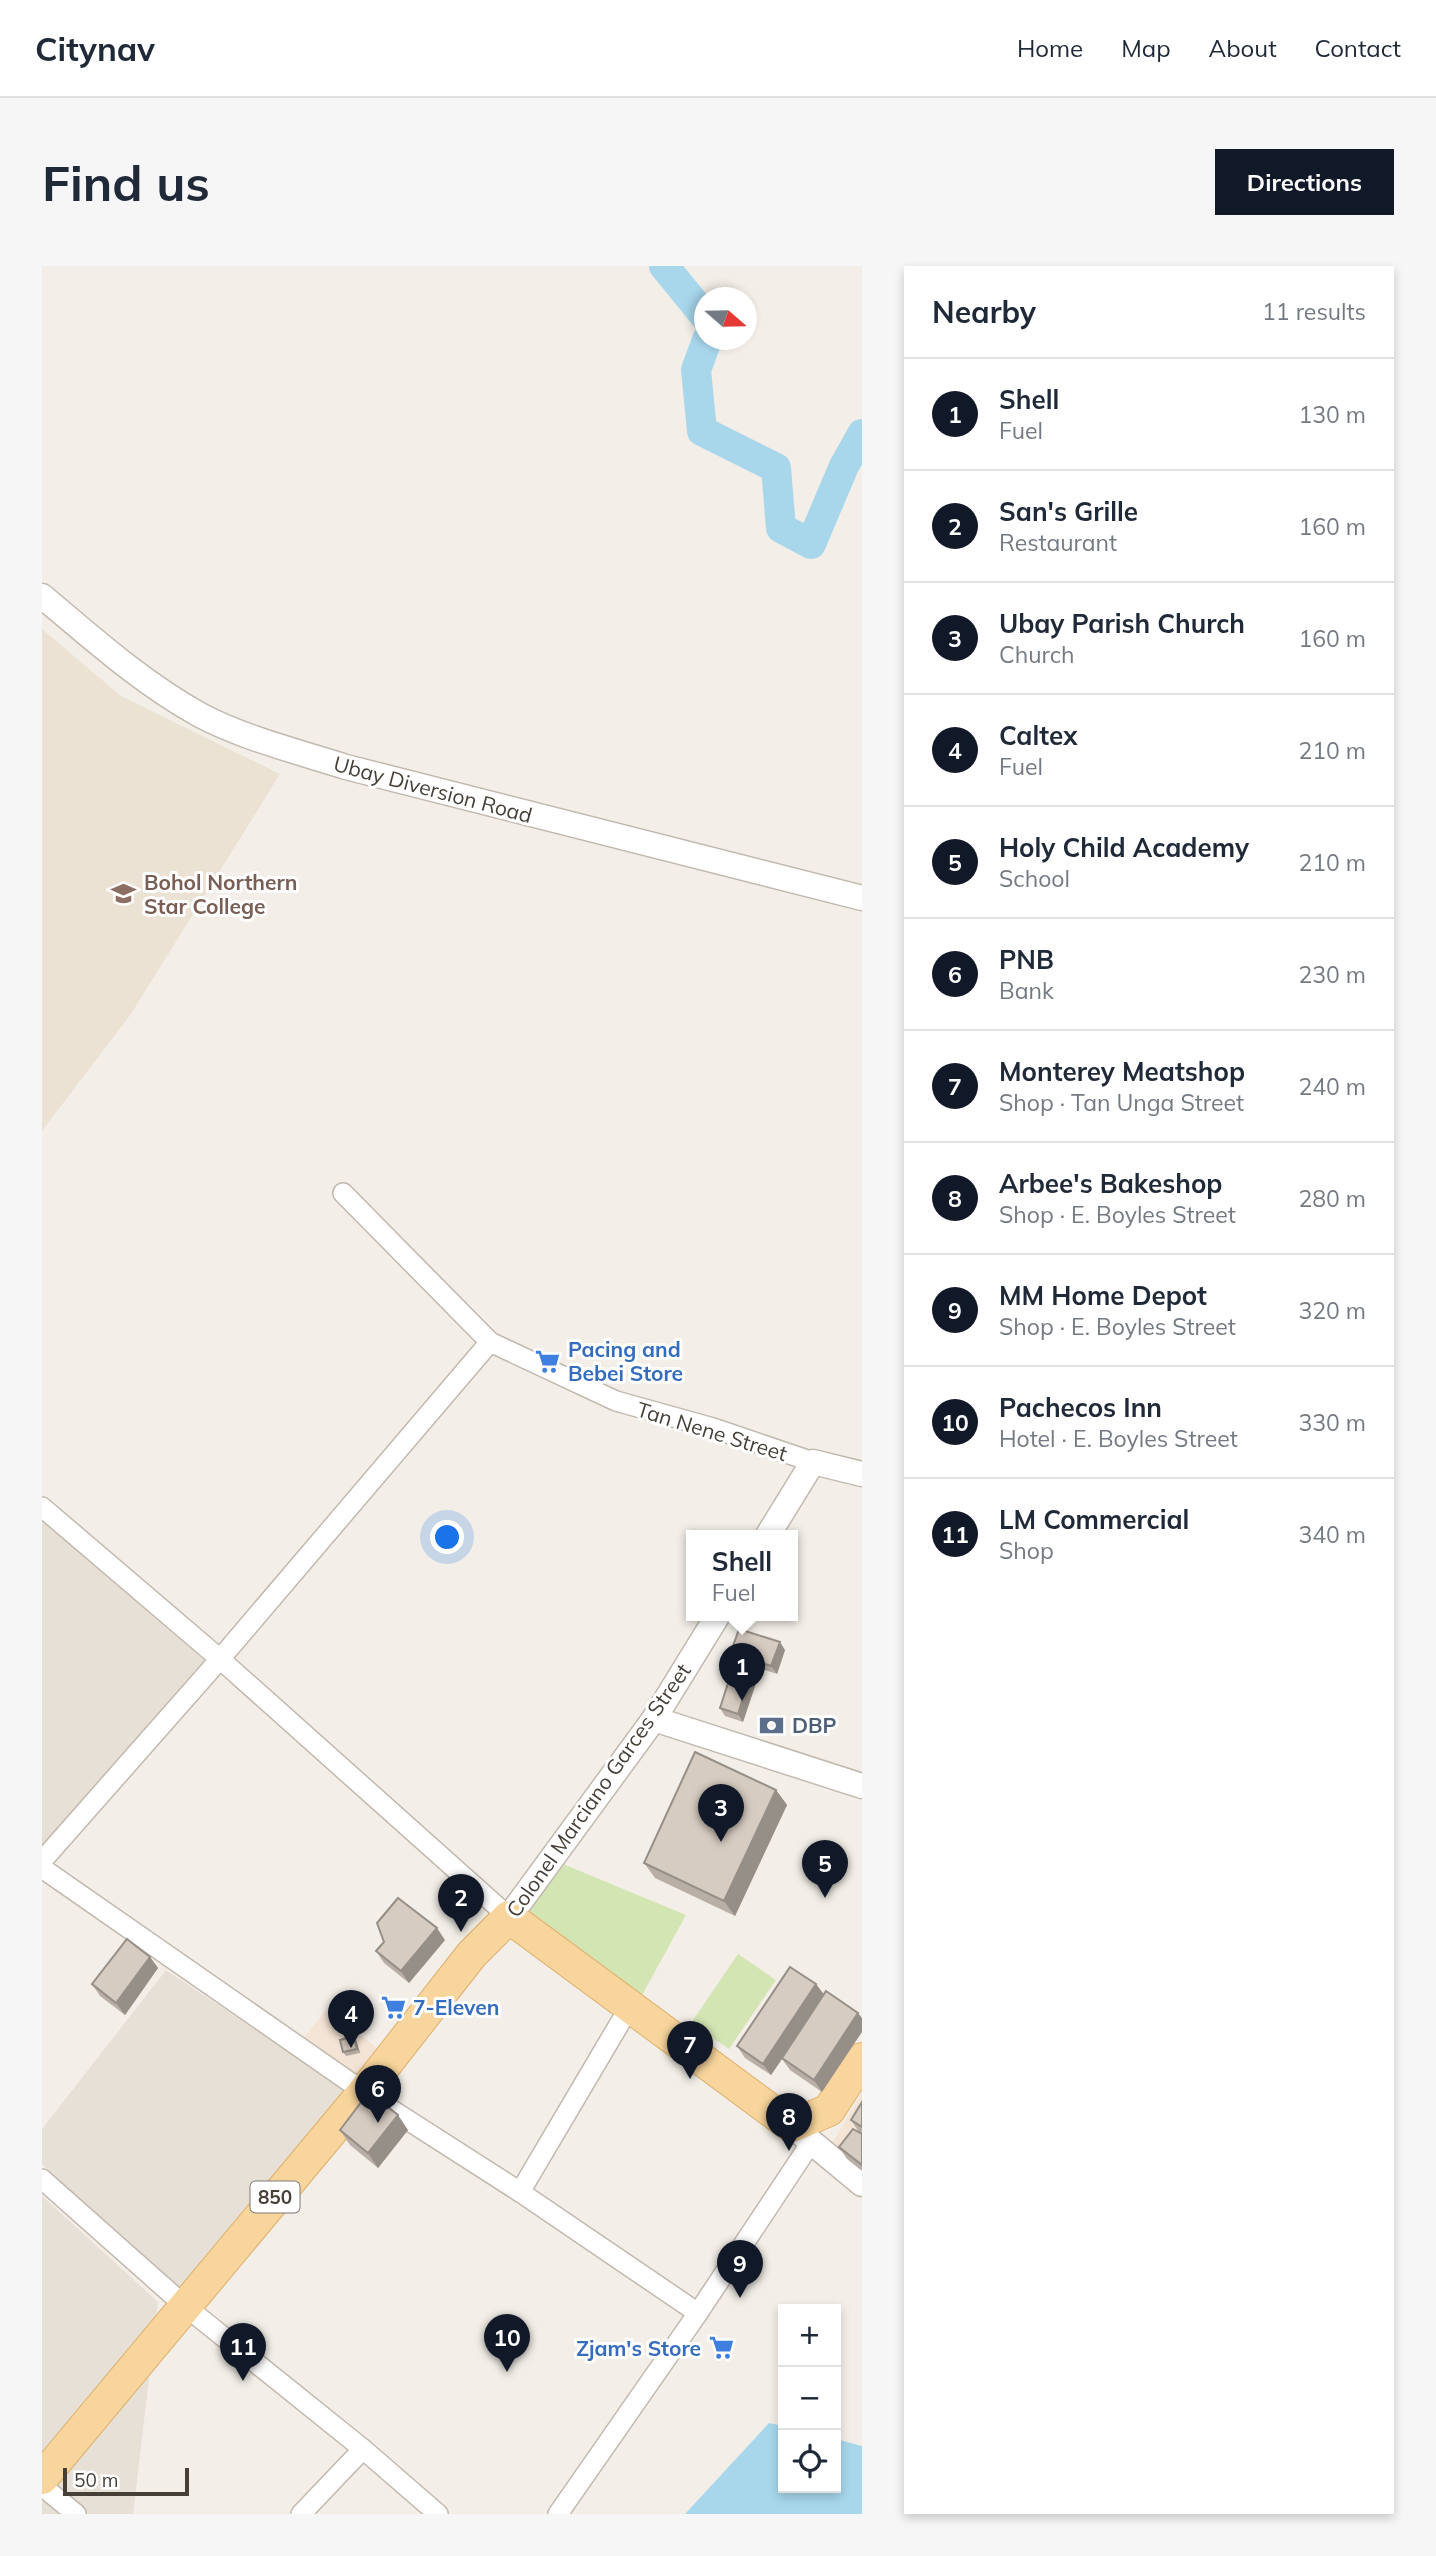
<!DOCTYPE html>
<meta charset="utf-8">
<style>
body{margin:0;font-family:Mulish,sans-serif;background:#f6f6f7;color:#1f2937}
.controls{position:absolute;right:21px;bottom:21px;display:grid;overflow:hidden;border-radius:0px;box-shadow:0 4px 10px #0003}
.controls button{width:63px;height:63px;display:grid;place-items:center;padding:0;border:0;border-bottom:2px solid #e0e1e3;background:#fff;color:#1f2937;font:35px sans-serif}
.compass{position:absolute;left:652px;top:21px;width:63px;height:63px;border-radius:50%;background:#fff;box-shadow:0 4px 10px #0003;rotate:110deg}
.scale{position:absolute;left:21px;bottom:18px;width:126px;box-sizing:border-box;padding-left:7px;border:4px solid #463f37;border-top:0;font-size:19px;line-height:24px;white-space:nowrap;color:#463f37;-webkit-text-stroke:5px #fff;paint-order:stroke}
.you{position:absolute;left:406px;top:1272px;width:24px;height:24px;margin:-18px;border:5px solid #fff;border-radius:50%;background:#1a73e8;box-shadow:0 0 0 10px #1a73e833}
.badge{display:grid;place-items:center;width:46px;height:46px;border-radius:50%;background:#111827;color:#fff;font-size:23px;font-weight:700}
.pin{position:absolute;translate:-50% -58px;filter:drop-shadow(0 2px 4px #0008)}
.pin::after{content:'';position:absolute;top:37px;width:24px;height:21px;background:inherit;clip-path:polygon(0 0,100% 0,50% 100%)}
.popup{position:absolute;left:644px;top:1264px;width:112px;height:91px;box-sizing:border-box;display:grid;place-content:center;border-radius:0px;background:#fff;filter:drop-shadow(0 2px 5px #0005);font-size:23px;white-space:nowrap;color:#747a83}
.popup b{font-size:26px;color:#1f2937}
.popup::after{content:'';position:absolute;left:50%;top:100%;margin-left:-14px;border:14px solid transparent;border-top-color:#fff}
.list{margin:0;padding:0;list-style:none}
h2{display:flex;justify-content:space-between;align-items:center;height:91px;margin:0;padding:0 28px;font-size:30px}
h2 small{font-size:23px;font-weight:400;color:#747a83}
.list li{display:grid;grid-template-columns:46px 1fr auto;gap:21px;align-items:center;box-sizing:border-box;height:112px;padding:0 28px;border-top:2px solid #e0e1e3}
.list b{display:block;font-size:26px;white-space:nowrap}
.list p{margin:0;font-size:23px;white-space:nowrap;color:#747a83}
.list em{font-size:23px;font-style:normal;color:#747a83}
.icon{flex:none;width:38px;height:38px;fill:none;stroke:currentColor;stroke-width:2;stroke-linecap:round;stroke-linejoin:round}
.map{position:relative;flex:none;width:820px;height:2248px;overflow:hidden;border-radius:0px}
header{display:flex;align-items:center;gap:42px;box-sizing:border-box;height:98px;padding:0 35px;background:#fff;border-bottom:2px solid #e0e1e3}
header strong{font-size:33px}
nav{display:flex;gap:38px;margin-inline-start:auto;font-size:24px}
.intro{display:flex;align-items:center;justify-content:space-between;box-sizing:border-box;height:168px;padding:0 42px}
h1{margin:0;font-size:49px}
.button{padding:18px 32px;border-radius:0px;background:#111827;color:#fff;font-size:24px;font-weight:700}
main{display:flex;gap:42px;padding:0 42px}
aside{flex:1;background:#fff;border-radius:0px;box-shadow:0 4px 10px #0003}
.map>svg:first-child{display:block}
.residential{fill:#e7e0d7}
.commercial{fill:#f4e4d5}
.education{fill:#ebe2d3}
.green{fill:#d4e5b4}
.water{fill:#a8d7ec}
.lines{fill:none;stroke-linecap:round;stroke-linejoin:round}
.river{stroke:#a8d7ec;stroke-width:30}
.minor-casing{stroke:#c1b9ae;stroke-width:22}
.tertiary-casing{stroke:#c1b9ae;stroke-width:27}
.primary-casing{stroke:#ddb06d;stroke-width:34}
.minor{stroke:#fff;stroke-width:19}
.tertiary{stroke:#fff;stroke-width:24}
.primary{stroke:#f8d59c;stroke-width:32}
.wall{fill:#b9afa6}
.shaded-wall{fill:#968f87}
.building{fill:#d7ccc1;stroke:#968f87;stroke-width:2}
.labels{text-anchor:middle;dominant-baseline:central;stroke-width:6;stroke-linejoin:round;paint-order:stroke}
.shield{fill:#fff;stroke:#7e7973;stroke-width:2}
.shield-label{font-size:19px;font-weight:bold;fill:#463f37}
.street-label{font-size:21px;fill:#463f37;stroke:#fff}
.education-label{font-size:21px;font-weight:bold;fill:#785e54;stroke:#fff;text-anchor:start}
.shop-label{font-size:21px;font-weight:bold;fill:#366cbe;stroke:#fff;text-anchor:start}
.service-label{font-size:21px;font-weight:bold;fill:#4e5e75;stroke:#fff;text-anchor:start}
</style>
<header>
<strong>Citynav</strong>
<nav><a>Home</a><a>Map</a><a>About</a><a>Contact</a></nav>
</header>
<div class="intro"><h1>Find us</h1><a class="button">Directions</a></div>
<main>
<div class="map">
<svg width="820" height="2248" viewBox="0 0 820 2248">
<rect width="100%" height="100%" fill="#f3efe8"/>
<!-- residential -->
<g class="residential">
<path d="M4 1253 163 1395 0 1579V1257Z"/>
<path d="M124 1704 305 1825 141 2031 0 1898V1863Z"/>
<path d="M0 1930 116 2036 91 2248H0Z"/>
</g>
<!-- commercial -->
<g class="commercial">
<path d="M286 1742 341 1787 316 1819 260 1774Z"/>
<path d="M820 1826V1908L788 1881Z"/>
</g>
<!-- education -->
<path class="education" d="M0 363 79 430 238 508 89 748 0 865Z"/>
<!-- green -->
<g class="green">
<path d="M521 1598 644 1649 600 1729 486 1644Z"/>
<path d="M696 1688 734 1714 687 1783 649 1757Z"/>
</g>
<!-- water -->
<path class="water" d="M727 2157 741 2160V2222H794V2173L820 2180V2248H643Z"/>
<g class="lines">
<!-- river -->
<g class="river">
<path d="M622 0 662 49"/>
<path d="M665 74 654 104 660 165 734 202 739 262 769 278 802 200 820 168"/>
</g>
<defs>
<g id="minor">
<path d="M301 927 448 1076 574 1135 671 1162 771 1196"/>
<path d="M0 1241 178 1393 467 1651"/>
<path d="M0 1595 178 1393 448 1076"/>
<path d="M0 1602 322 1826 478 1926 656 2047"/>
<path d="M0 1913 143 2040 321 2183 396 2248"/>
<path d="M478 1926 588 1740"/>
<path d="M0 2220 34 2248"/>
<path d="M259 2248 321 2183"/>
<path d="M516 2248 656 2047 770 1875"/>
</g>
<g id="tertiary">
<path d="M0 330C50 372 100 417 158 449 201 472 257 486 304 501L820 632"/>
<path d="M726 1269 771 1196 820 1208"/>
<path d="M612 1453 820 1520"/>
<path d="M467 1651 612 1453 676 1349"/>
<path d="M750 1860 820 1918"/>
</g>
<path id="primary" d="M0 2212 322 1826 430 1688 467 1651 750 1860 787 1844 820 1793"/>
</defs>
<!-- minor casing -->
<use href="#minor" class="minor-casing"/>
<!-- tertiary casing -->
<use href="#tertiary" class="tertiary-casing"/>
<!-- primary casing -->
<use href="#primary" class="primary-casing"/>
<!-- minor -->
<use href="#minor" class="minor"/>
<!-- tertiary -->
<use href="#tertiary" class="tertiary"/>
<!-- primary -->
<use href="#primary" class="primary"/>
</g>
<!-- wall -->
<g class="wall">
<path d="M743 1384 735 1408 714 1401 718 1405 701 1456 683 1450 678 1442 694 1393 689 1386Z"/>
<path d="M734 1524 745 1539 693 1650 613 1612 602 1597Z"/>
<path d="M403 1674 367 1717 342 1697 334 1685 342 1676Z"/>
<path d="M108 1691 116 1702 83 1749 58 1730 50 1718Z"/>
<path d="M774 1718 782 1729 780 1826 748 1804 740 1793 729 1809 703 1792 695 1780Z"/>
<path d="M314 1774 318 1787 304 1790 301 1786Z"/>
<path d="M820 1836V1868L817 1866 809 1854Z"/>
<path d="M298 1864H366L336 1902 308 1879Z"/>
<path d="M820 1868V1905L805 1893 797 1881Z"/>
</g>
<!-- shaded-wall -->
<g class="shaded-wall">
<path d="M738 1376 743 1384 735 1408 729 1400Z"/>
<path d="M712 1397 718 1405 701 1456 696 1448Z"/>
<path d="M734 1524 745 1539 693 1650 682 1635Z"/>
<path d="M395 1662 403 1674 367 1717 359 1705Z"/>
<path d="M108 1691 116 1702 83 1749 74 1737Z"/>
<path d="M774 1718 783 1730 729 1809 721 1798Z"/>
<path d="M816 1747 820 1752V1766L780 1826 772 1814Z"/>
<path d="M312 1770 314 1774 318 1787 315 1783Z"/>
<path d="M356 1849 366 1864 336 1902 326 1887Z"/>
</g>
<!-- building -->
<g class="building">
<path d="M697 1363 738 1376 729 1400 689 1386Z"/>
<path d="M694 1392 712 1397 696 1448 678 1442Z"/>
<path d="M653 1486 734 1524 682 1635 602 1597Z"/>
<path d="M356 1632 395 1662 359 1705 334 1685 342 1676 335 1657Z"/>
<path d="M85 1673 108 1691 74 1737 50 1718Z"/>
<path d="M748 1701 774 1718 721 1798 695 1780Z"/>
<path d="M784 1725 816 1747 772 1814 740 1792Z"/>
<path d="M312 1770 315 1783 301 1786 298 1774Z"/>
<path d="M327 1826 356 1849 326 1887 298 1864Z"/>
<path d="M820 1836V1861L809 1854Z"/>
<path d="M811 1863 820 1868V1899L797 1881Z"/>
</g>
<!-- icons -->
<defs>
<symbol id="university-bare" viewBox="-9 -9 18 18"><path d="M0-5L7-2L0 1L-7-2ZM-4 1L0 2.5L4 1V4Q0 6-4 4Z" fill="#8d6e63" stroke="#fff" stroke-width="2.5" paint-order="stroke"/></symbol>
<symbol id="supermarket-bare" viewBox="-9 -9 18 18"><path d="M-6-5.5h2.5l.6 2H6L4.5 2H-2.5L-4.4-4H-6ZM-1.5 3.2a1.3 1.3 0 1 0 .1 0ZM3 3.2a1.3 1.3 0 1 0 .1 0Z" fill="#3f7fe0" stroke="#fff" stroke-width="2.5" paint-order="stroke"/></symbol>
<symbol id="bank-bare" viewBox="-9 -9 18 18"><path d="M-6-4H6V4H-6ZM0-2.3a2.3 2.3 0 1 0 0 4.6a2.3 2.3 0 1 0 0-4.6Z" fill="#5c6f8a" stroke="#fff" stroke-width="2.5" paint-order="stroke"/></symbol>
</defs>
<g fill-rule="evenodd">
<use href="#university-bare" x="64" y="610" width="35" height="35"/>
<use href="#supermarket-bare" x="488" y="1078" width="35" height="35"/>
<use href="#bank-bare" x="712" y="1442" width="35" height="35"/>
<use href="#supermarket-bare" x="334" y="1724" width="35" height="35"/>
<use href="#supermarket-bare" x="662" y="2064" width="35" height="35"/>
</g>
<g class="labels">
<!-- shield labels -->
<rect class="shield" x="208.5" y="1915.5" width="49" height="31" rx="5"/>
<g class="shield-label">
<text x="233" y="1931">850</text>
</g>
<!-- street labels -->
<g class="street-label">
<text transform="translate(391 523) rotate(15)">Ubay Diversion Road</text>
<text transform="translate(670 1165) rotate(17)">Tan Nene Street</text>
<text transform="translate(556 1524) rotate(-55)">Colonel Marciano Garces Street</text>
</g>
<!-- education labels -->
<g class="education-label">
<text x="102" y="616">Bohol Northern<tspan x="102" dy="24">Star College</tspan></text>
</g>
<!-- shop labels -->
<g class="shop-label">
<text x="526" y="1083">Pacing and<tspan x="526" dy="24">Bebei Store</tspan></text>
<text x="371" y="1741">7-Eleven</text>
<text x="659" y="2082" text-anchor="end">Zjam's Store</text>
</g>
<!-- service labels -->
<g class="service-label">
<text x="750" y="1459">DBP</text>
</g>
</g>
</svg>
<div class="controls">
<button>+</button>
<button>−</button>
<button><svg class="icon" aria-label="locate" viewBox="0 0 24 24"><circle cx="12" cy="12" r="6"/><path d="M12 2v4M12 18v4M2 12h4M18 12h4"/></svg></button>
</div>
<svg class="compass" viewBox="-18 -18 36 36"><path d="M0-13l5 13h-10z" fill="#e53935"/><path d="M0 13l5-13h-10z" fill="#747a83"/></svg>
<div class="scale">50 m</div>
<div class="you"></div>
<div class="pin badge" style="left:700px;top:1435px">1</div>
<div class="popup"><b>Shell</b>Fuel</div>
<div class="pin badge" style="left:419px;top:1666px">2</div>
<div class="pin badge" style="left:679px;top:1576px">3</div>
<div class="pin badge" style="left:309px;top:1782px">4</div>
<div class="pin badge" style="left:783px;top:1632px">5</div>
<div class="pin badge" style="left:336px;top:1857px">6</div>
<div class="pin badge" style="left:648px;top:1813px">7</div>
<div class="pin badge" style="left:747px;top:1885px">8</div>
<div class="pin badge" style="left:698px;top:2032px">9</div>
<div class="pin badge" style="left:465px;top:2106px">10</div>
<div class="pin badge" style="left:201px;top:2115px">11</div>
</div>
<aside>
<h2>Nearby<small>11 results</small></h2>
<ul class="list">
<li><span class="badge">1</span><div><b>Shell</b><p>Fuel</p></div><em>130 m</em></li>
<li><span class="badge">2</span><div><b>San's Grille</b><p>Restaurant</p></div><em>160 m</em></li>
<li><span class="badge">3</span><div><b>Ubay Parish Church</b><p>Church</p></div><em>160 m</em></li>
<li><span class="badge">4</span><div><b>Caltex</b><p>Fuel</p></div><em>210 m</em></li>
<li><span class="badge">5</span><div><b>Holy Child Academy</b><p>School</p></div><em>210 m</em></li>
<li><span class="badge">6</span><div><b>PNB</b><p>Bank</p></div><em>230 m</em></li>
<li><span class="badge">7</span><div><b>Monterey Meatshop</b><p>Shop · Tan Unga Street</p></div><em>240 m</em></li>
<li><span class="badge">8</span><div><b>Arbee's Bakeshop</b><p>Shop · E. Boyles Street</p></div><em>280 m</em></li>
<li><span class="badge">9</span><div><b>MM Home Depot</b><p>Shop · E. Boyles Street</p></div><em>320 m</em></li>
<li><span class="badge">10</span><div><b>Pachecos Inn</b><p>Hotel · E. Boyles Street</p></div><em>330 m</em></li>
<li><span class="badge">11</span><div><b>LM Commercial</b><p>Shop</p></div><em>340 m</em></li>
</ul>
</aside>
</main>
